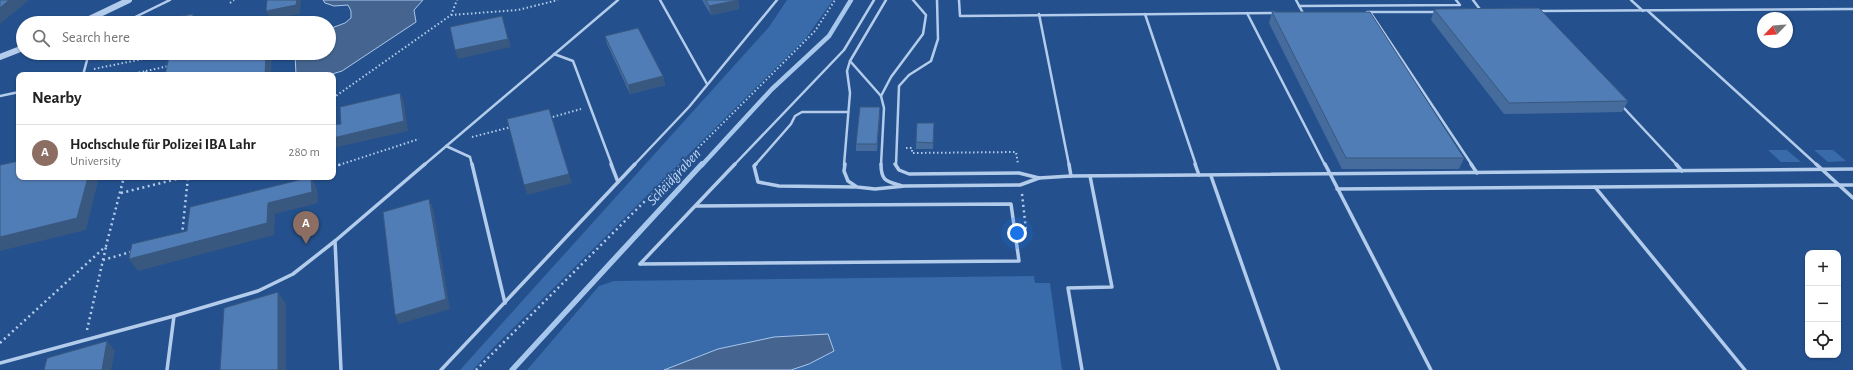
<!DOCTYPE html>
<meta charset="utf-8">
<style>
body{margin:0;font-family:"Alegreya Sans",sans-serif;background:#f6f6f6;color:#222}
.controls{position:absolute;right:12px;bottom:12px;display:grid;overflow:hidden;border-radius:8px;box-shadow:0 1px 3px #0004}
.controls button{width:36px;height:36px;display:grid;place-items:center;padding:0;border:0;border-bottom:1px solid #e0e0e0;background:#fff;color:#222;font:20px sans-serif}
.compass{position:absolute;left:1757px;top:12px;width:36px;height:36px;border-radius:50%;background:#fff;box-shadow:0 1px 3px #0004;rotate:245deg}
.you{position:absolute;left:1017px;top:233px;width:14px;height:14px;margin:-10px;border:3px solid #fff;border-radius:50%;background:#1a73e8;box-shadow:0 0 0 6px #1a73e833}
.badge{display:grid;place-items:center;width:26px;height:26px;border-radius:50%;background:#db2777;color:#fff;font-size:13px;font-weight:700}
.pin{position:absolute;translate:-50% -33px;filter:drop-shadow(0 1px 2px #0008)}
.pin::after{content:'';position:absolute;top:21px;width:14px;height:12px;background:inherit;clip-path:polygon(0 0,100% 0,50% 100%)}
.list{margin:0;padding:0;list-style:none}
h2{display:flex;justify-content:space-between;align-items:center;height:52px;margin:0;padding:0 16px;font-size:17px}
h2 small{font-size:13px;font-weight:400;color:#767676}
.list li{display:grid;grid-template-columns:26px 1fr auto;gap:12px;align-items:center;box-sizing:border-box;height:56px;padding:0 16px;border-top:1px solid #e0e0e0}
.list b{display:block;font-size:15px;white-space:nowrap}
.list p{margin:0;font-size:13px;white-space:nowrap;color:#767676}
.list em{font-size:13px;font-style:normal;color:#767676}
.icon{flex:none;width:22px;height:22px;fill:none;stroke:currentColor;stroke-width:2;stroke-linecap:round;stroke-linejoin:round}
.map{position:relative;flex:none;width:1853px;height:370px;overflow:hidden}
.search{position:absolute;background:#fff;box-shadow:0 1px 3px #0004;left:16px;top:16px;width:320px;height:44px;display:flex;align-items:center;gap:10px;box-sizing:border-box;padding:0 14px;border-radius:22px;color:#767676;font-size:15px}
.panel{position:absolute;background:#fff;box-shadow:0 1px 3px #0004;left:16px;top:72px;width:320px;height:108px;border-radius:8px}
.map>svg:first-child{display:block}
.green{fill:#396baa}
.water{fill:#456590;stroke:#a8c7ec}
.lines{fill:none;stroke-linecap:round;stroke-linejoin:round}
.stream-far1{stroke:#a8c7ec;stroke-width:4.5}
.stream{stroke:#a8c7ec;stroke-width:5.5}
.path-far1{stroke:#b4cceb;stroke-width:2;stroke-dasharray:1.5 2.5;stroke-linecap:butt}
.path{stroke:#b4cceb;stroke-width:2.5;stroke-dasharray:2 3.5;stroke-linecap:butt}
.service-far1{stroke:#b4cceb;stroke-width:2.5}
.service{stroke:#b4cceb;stroke-width:3.5}
.tertiary{stroke:#b4cceb;stroke-width:6}
.wall{fill:#466c9d}
.shaded-wall{fill:#39587f}
.building{fill:#517db6;stroke:#39587f}
.labels{text-anchor:middle;dominant-baseline:central;stroke-width:3.5;stroke-linejoin:round;paint-order:stroke}
.water-label{font-size:15px;font-style:italic;fill:#c0d6f2;stroke:#24518d}
</style>
<div class="map">
<svg width="1853" height="370" viewBox="0 0 1853 370">
<rect width="100%" height="100%" fill="#24518d"/>
<!-- green -->
<g class="green">
<path d="M787 0H833L806 38 490 351 473 370H460L769 27Z"/>
<path d="M1768 150H1787L1801 162H1781Z"/>
<path d="M1814 150H1833L1846 161 1828 162Z"/>
<path d="M1034 276 1035 283H1050L1062 370H791L809 364 827 334 774 337 718 349 664 370H527L599 286 614 281Z"/>
</g>
<!-- water -->
<g class="water">
<path d="M323 0H423L414 10 416 22 342 71 329 75H296L295 53H329V29L345 23 351 18V11L348 5 334 6 325 3Z"/>
<path d="M828 334 834 351 809 364 791 370H664L718 349 774 337Z"/>
</g>
<g class="lines">
<!-- stream-far1 -->
<path class="stream-far1" d="M702 165 772 89 829 36 851 0"/>
<!-- stream -->
<path class="stream" d="M512 370 702 164"/>
<!-- path-far1 -->
<g class="path-far1">
<path d="M230 3 234 0"/>
<path d="M451 15 518 10 558 0"/>
<path d="M94 69 172 53"/>
<path d="M146 71 169 66"/>
<path d="M127 75 146 71 145 75"/>
<path d="M333 98 451 15 457 0"/>
<path d="M549 118 581 109"/>
<path d="M472 137 511 127"/>
<path d="M906 148H912V153L1016 152 1018 164"/>
<path d="M339 165 419 139"/>
<path d="M681 165 815 31 835 0"/>
</g>
<!-- path -->
<g class="path">
<path d="M333 167 342 164"/>
<path d="M121 193 185 177"/>
<path d="M1022 194 1026 230H1023"/>
<path d="M182 235 188 177"/>
<path d="M103 260 134 251"/>
<path d="M87 330 106 247"/>
<path d="M0 343 106 246 124 177"/>
<path d="M476 370 682 164"/>
</g>
<!-- service-far1 -->
<g class="service-far1">
<path d="M660 0 707 84"/>
<path d="M959 0 960 16 1275 13"/>
<path d="M1296 0 1303 13"/>
<path d="M1473 0 1482 12"/>
<path d="M1631 0 1643 11"/>
<path d="M1299 6 1460 5 1456 0"/>
<path d="M1539 11 1853 9"/>
<path d="M1648 11 1817 165"/>
<path d="M1367 12H1437"/>
<path d="M1370 12 1472 165"/>
<path d="M1247 13 1325 165"/>
<path d="M1039 14 1069 165"/>
<path d="M1145 14 1196 165"/>
<path d="M123 23 170 0"/>
<path d="M554 54 573 61 612 165"/>
<path d="M83 75 89 53"/>
<path d="M0 96 19 92"/>
<path d="M881 96 850 61 886 0"/>
<path d="M1622 106 1677 165"/>
<path d="M446 146 470 157 472 165"/>
<path d="M424 165 618 0"/>
<path d="M634 165 689 107 777 0"/>
<path d="M734 165 844 50 874 0"/>
<path d="M755 165 791 124 795 116 802 112H848"/>
<path d="M844 165 850 93 847 71 850 61"/>
<path d="M881 165 884 108 881 96 891 77 923 34 926 15 913 0"/>
<path d="M896 165 899 86 909 75 931 61 938 39 937 0"/>
</g>
<!-- service -->
<g class="service">
<path d="M472 164 505 303"/>
<path d="M611 164 618 182"/>
<path d="M756 164 754 166 758 182 779 186 855 187"/>
<path d="M845 164 844 171 848 181 857 187 875 189 905 186 1020 185 1039 178 1071 176 1199 175"/>
<path d="M881 164C881 182 887 181 902 186"/>
<path d="M895 164 899 170 909 174 1019 173 1039 178"/>
<path d="M1069 164 1071 176"/>
<path d="M1195 164 1199 175 1853 169"/>
<path d="M1325 164 1431 370"/>
<path d="M1471 164 1477 173"/>
<path d="M1676 164 1682 171"/>
<path d="M1816 164 1853 198"/>
<path d="M1211 176 1279 370"/>
<path d="M1595 187 1853 185"/>
<path d="M1337 189 1595 187 1745 370"/>
<path d="M335 241 341 370"/>
<path d="M640 264 1019 261 1011 204 696 206"/>
<path d="M640 264 735 164"/>
<path d="M0 363 174 316 258 291 293 274 335 241 425 164"/>
<path d="M167 370 174 316"/>
<path d="M441 370 635 164"/>
<path d="M1082 370 1068 288 1112 287 1090 176"/>
</g>
<!-- tertiary -->
<g class="tertiary">
<path d="M81 23 129 0"/>
<path d="M0 57 23 48"/>
</g>
</g>
<!-- wall -->
<g class="wall">
<path d="M702 0H738L739 9 711 15Z"/>
<path d="M1434 9 1628 101 1622 112 1504 114 1431 20Z"/>
<path d="M1272 12 1464 158 1459 169H1342L1269 23Z"/>
<path d="M605 36 663 76 665 85 630 94 607 44Z"/>
<path d="M880 114 877 151H856V144Z"/>
<path d="M934 123 933 149H916V142Z"/>
</g>
<!-- shaded-wall -->
<g class="shaded-wall">
<path d="M9 0H29L0 24V8Z"/>
<path d="M297 0H301L300 14 270 19 266 11Z"/>
<path d="M738 0 739 9 711 15 709 6Z"/>
<path d="M193 14 198 23H192Z"/>
<path d="M502 16 511 47 458 59 455 50Z"/>
<path d="M98 53H146L104 62Z"/>
<path d="M266 53H272L271 75H265Z"/>
<path d="M663 76 665 85 630 94 628 85Z"/>
<path d="M400 93 404 102 408 131 333 148V138Z"/>
<path d="M880 107V114L877 151V144Z"/>
<path d="M569 174 572 183 527 195 524 185Z"/>
<path d="M88 177H99L86 230 0 251V237Z"/>
<path d="M311 177 317 189 318 203 275 214 274 235 138 271 129 259Z"/>
<path d="M429 199 433 208 450 309 399 324 395 315Z"/>
<path d="M278 292 286 304V370H278Z"/>
<path d="M107 341 115 351 111 370H102Z"/>
</g>
<!-- building -->
<g class="building">
<path d="M0 0H9L0 8Z"/>
<path d="M267 0H297L296 5 266 11Z"/>
<path d="M706 0H738L709 6Z"/>
<path d="M1539 8 1628 101 1509 103 1434 9Z"/>
<path d="M1272 12H1370L1464 158H1346Z"/>
<path d="M193 14 192 23H144Z"/>
<path d="M502 16 508 39 455 50 450 27Z"/>
<path d="M638 28 663 76 628 85 605 36Z"/>
<path d="M170 53H187V55L195 53H266L265 75H165Z"/>
<path d="M400 93 404 121 333 138V125L341 124 340 107Z"/>
<path d="M860 107H880L877 144H856Z"/>
<path d="M549 109 569 174 524 185 507 119Z"/>
<path d="M917 123H934L933 143 916 142Z"/>
<path d="M19 161V177H88L77 218 0 237V165Z"/>
<path d="M311 177 312 192 268 203 267 223 129 259 132 244 187 231 190 207Z"/>
<path d="M429 199 446 299 395 315 383 212Z"/>
<path d="M278 292V370H220L224 308Z"/>
<path d="M107 341 102 370H44L47 358Z"/>
</g>
<g class="labels">
<!-- water labels -->
<g class="water-label">
<text transform="translate(674 177) rotate(-47)">Scheidgraben</text>
</g>
</g>
</svg>
<div class="controls">
<button>+</button>
<button>−</button>
<button><svg class="icon" aria-label="locate" viewBox="0 0 24 24"><circle cx="12" cy="12" r="6"/><path d="M12 2v4M12 18v4M2 12h4M18 12h4"/></svg></button>
</div>
<svg class="compass" viewBox="-18 -18 36 36"><path d="M0-13l5 13h-10z" fill="#e53935"/><path d="M0 13l5-13h-10z" fill="#767676"/></svg>
<div class="you"></div>
<div class="pin badge" style="left:306px;top:244px;background:#8d6e63">A</div>
<div class="search"><svg class="icon" aria-label="search" viewBox="0 0 24 24"><circle cx="10" cy="10" r="6"/><path d="M15 15l6 6"/></svg>Search here</div>
<section class="panel">
<h2>Nearby<small></small></h2>
<ul class="list">
<li><span class="badge" style="background:#8d6e63">A</span><div><b>Hochschule für Polizei IBA Lahr</b><p>University</p></div><em>280 m</em></li>
</ul>
</section>
</div>
